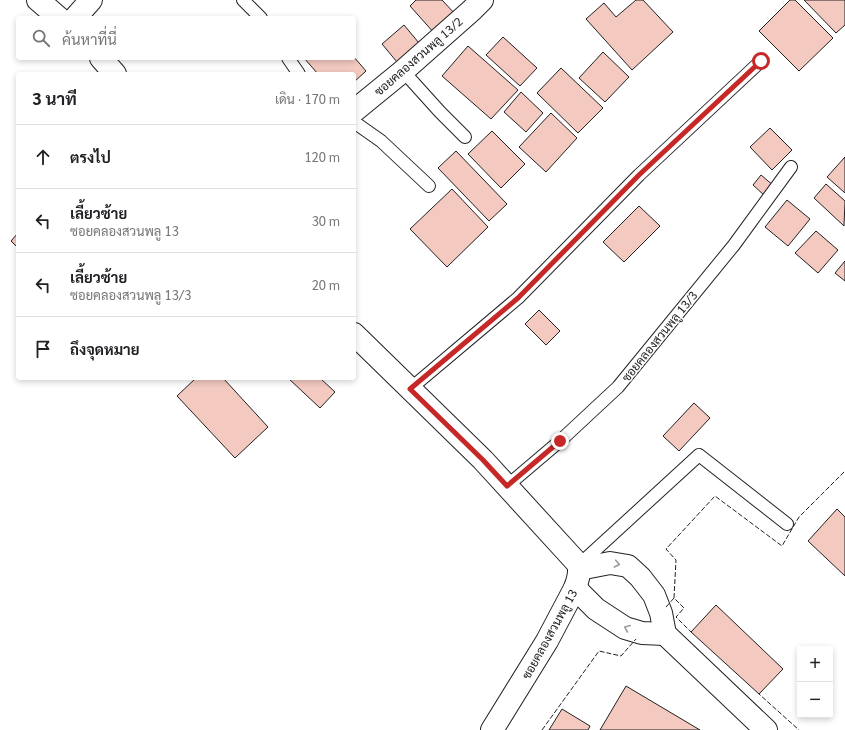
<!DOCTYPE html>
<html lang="th">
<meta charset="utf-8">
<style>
body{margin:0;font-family:Georgia,Sarabun,serif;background:#f2f2f2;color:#202124}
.controls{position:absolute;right:12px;bottom:12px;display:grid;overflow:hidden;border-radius:4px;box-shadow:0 2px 6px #0003}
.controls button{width:36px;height:36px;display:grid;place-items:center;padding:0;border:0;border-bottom:1px solid #e0e0e0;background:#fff;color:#202124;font:20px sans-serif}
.stop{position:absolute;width:12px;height:12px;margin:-9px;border:3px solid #c62828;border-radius:50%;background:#fff}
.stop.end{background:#c62828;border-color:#fff;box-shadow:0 1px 4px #0008}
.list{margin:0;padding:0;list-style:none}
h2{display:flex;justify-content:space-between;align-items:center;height:52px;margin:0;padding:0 16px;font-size:17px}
h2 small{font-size:13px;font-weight:400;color:#757577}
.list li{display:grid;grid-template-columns:26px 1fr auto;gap:12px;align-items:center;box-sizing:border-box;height:64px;padding:0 16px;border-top:1px solid #e0e0e0}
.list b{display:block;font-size:15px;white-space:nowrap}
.list p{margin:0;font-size:13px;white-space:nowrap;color:#757577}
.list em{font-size:13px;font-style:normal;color:#757577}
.icon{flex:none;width:22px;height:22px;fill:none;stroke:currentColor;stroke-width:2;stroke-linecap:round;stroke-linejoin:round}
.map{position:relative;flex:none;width:845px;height:730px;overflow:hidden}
.search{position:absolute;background:#fff;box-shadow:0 2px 6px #0003;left:16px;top:16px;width:340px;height:44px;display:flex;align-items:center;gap:10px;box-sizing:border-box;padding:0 14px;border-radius:4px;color:#757577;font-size:15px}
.panel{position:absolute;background:#fff;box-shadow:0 2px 6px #0003;left:16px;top:72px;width:340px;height:308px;border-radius:4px}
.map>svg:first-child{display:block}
.building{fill:#f3c9c0;stroke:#222}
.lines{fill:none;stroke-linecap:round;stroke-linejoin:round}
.lane-casing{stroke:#222;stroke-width:14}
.street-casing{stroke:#222;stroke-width:24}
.lane{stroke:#fff;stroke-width:12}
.street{stroke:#fff;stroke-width:22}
.fence{stroke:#222;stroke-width:1;stroke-dasharray:5 2;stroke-linecap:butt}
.oneway{stroke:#9c9c9c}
.route{stroke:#c62828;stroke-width:5}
.labels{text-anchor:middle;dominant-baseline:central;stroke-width:3;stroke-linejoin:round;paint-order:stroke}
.street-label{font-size:12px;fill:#222;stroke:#fff}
</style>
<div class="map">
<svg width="845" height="730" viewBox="0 0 845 730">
<rect width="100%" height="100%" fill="#fff"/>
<!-- building -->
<g class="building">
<path d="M416 0H442L456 15 435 34 410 6Z"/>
<path d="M636 0H643L673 32 632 70 586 19 604 3 616 17Z"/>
<path d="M790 0H795L833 38 799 71 759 31Z"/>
<path d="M804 0H845V25L836 33Z"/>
<path d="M404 25 419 43 397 62 382 44Z"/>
<path d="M503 37 537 68 520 86 486 55Z"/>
<path d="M468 46 518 90 491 119 442 76Z"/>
<path d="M603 52 629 77 605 102 579 78Z"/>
<path d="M354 57 366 71 354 82V74H318L304 58H354Z"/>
<path d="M561 68 603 108 578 133 537 93Z"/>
<path d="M521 92 543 113 526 132 504 112Z"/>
<path d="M551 113 577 138 546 172 519 147Z"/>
<path d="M770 128 792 150 772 170 750 147Z"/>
<path d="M492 131 525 164 501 188 468 154Z"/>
<path d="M456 151 507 204 489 221 438 168Z"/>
<path d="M845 157V193L827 177Z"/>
<path d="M761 175 774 186 765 196 753 185Z"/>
<path d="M826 184 845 201 844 226 814 198Z"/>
<path d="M452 189 488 227 447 267 410 229Z"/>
<path d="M787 200 810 219 788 246 765 227Z"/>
<path d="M639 206 660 226 624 262 603 242Z"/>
<path d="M816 231 838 250 818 273 795 253Z"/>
<path d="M18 233V248L11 241Z"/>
<path d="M845 261V281L835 273Z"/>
<path d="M539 310 560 331 546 345 525 324Z"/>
<path d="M196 378H223L268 427 235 458 177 396Z"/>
<path d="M288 378H320L335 392 320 408Z"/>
<path d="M694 403 710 418 679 451 663 436Z"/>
<path d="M837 509 845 517V576L808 541Z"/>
<path d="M716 605 783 669 759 694 691 632Z"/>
<path d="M626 686 700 730H600Z"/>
<path d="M562 709 590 726 588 730H549Z"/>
</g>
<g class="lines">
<defs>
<g id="lane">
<path d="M243 0 261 18"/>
<path d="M288 58 299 74"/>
<path d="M403 71 440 112 465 137"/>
<path d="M354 122 381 141 429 186"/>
<path d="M410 389 518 298 639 175 761 61"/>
<path d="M507 486 560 441 618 387 734 245 791 167"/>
<path d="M579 565 699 455 787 524"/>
</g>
<g id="street">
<path d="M38 0 59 18"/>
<path d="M75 18 91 0"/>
<path d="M101 58 115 74"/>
<path d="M354 111 403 71 472 10 482 0"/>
<path d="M354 334 483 460 579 565C580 573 578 580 575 588L547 641 492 730"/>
<path d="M579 569 610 563 628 566 640 577 654 595 661 613 665 634 766 730"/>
<path d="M575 588 596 609 625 628 642 633 665 634"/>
</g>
</defs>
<!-- lane casing -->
<use href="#lane" class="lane-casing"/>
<!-- street casing -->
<use href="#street" class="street-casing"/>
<!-- lane -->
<use href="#lane" class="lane"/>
<!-- street -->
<use href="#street" class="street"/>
<!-- fence -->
<g class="fence">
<path d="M674 598 676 560 666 549 715 496 782 546 799 517 845 471"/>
<path d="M666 607 674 598 684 608 676 617 691 632 693 630"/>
<path d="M761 692 759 694 799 730"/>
<path d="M542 730 599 651 621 656 636 639"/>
</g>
</g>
<!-- one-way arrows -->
<defs><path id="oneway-chevron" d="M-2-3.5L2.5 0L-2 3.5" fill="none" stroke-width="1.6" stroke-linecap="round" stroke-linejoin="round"/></defs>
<g class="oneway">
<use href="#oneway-chevron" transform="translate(617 564) rotate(11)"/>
<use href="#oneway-chevron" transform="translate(627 628) rotate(-157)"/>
</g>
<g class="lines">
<!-- route -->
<path class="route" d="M560 441 507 486 483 460 410 389 518 298 639 175 761 61"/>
</g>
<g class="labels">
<!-- street labels -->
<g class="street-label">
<text transform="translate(418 56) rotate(-41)">ซอยคลองสวนพลู 13/2</text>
<text transform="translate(659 336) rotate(-51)">ซอยคลองสวนพลู 13/3</text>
<text transform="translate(549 634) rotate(-61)">ซอยคลองสวนพลู 13</text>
</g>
</g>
</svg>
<div class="controls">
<button>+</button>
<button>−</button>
</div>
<div class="stop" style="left:761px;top:61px"></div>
<div class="stop end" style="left:560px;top:441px"></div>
<div class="search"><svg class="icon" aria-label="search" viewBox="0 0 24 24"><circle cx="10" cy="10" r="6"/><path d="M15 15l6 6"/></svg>ค้นหาที่นี่</div>
<section class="panel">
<h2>3 นาที<small>เดิน · 170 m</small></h2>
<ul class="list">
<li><svg class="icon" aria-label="ahead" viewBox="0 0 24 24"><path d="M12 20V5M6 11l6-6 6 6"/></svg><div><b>ตรงไป</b></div><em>120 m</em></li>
<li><svg class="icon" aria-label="left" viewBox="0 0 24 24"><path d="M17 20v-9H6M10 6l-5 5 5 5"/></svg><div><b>เลี้ยวซ้าย</b><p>ซอยคลองสวนพลู 13</p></div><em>30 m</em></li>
<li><svg class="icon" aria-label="left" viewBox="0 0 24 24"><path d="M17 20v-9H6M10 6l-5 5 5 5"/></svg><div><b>เลี้ยวซ้าย</b><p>ซอยคลองสวนพลู 13/3</p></div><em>20 m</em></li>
<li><svg class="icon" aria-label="arrive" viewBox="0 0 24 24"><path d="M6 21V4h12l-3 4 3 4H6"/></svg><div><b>ถึงจุดหมาย</b></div></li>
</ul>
</section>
</div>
